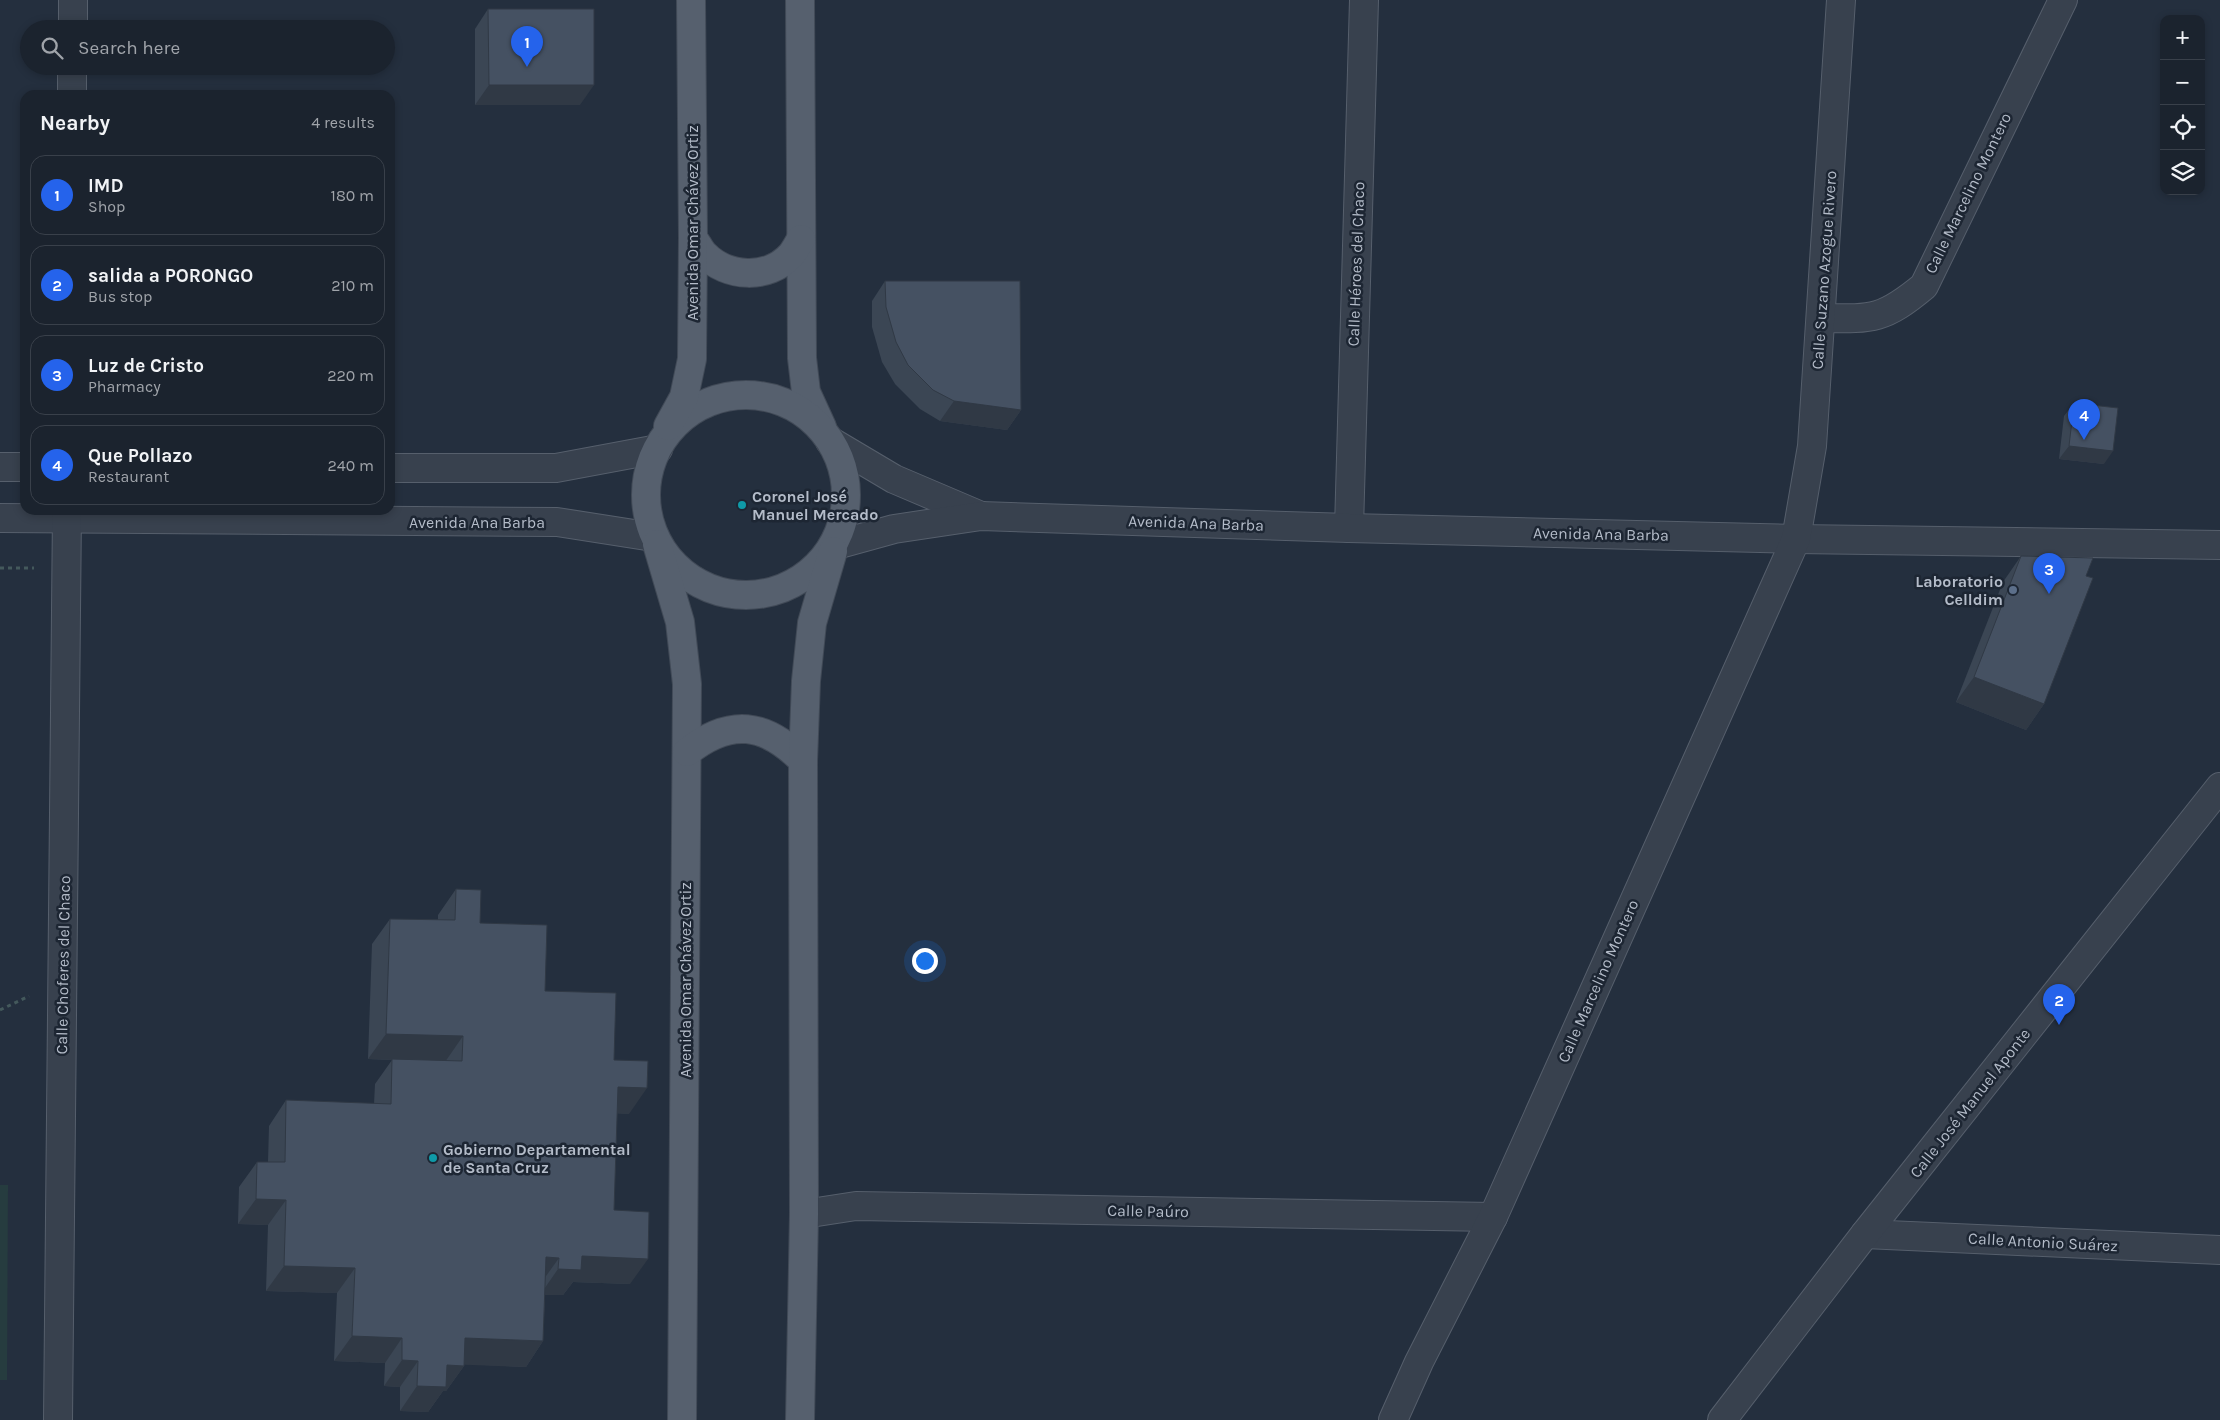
<!DOCTYPE html>
<meta charset="utf-8">
<style>
body{margin:0;font-family:Karla,sans-serif;background:#282f3a;color:#f1f3f6}
.controls{position:absolute;right:15px;top:15px;display:grid;overflow:hidden;border-radius:10px;box-shadow:0 2px 8px #0003}
.controls button{width:45px;height:45px;display:grid;place-items:center;padding:0;border:0;border-bottom:1px solid #39404a;background:#1b232e;color:#f1f3f6;font:25px sans-serif}
.you{position:absolute;left:924px;top:960px;width:18px;height:18px;margin:-12px;border:4px solid #fff;border-radius:50%;background:#1a73e8;box-shadow:0 0 0 8px #1a73e833}
.badge{display:grid;place-items:center;width:32px;height:32px;border-radius:50%;background:#2563eb;color:#fff;font-size:16px;font-weight:700}
.pin{position:absolute;translate:-50% -41px;filter:drop-shadow(0 1px 2px #0008)}
.pin::after{content:'';position:absolute;top:26px;width:18px;height:15px;background:inherit;clip-path:polygon(0 0,100% 0,50% 100%)}
.list{margin:0;padding:0;list-style:none}
h2{display:flex;justify-content:space-between;align-items:center;height:65px;margin:0;padding:0 20px;font-size:21px}
h2 small{font-size:16px;font-weight:400;color:#a0a4aa}
.list li{display:grid;grid-template-columns:32px 1fr auto;gap:15px;align-items:center;box-sizing:border-box;height:80px;margin:0 10px 10px;padding:0 10px;border:1px solid #39404a;border-radius:15px}
.list b{display:block;font-size:19px;white-space:nowrap}
.list p{margin:0;font-size:16px;white-space:nowrap;color:#a0a4aa}
.list em{font-size:16px;font-style:normal;color:#a0a4aa}
.icon{flex:none;width:28px;height:28px;fill:none;stroke:currentColor;stroke-width:2;stroke-linecap:round;stroke-linejoin:round}
.map{position:relative;flex:none;width:2220px;height:1420px;overflow:hidden}
.search{position:absolute;background:#1b232e;box-shadow:0 2px 8px #0003;left:20px;top:20px;width:375px;height:55px;display:flex;align-items:center;gap:12px;box-sizing:border-box;padding:0 18px;border-radius:28px;color:#a0a4aa;font-size:19px}
.panel{position:absolute;background:#1b232e;box-shadow:0 2px 8px #0003;left:20px;top:90px;width:375px;height:425px;border-radius:15px}
.map>svg:first-child{display:block}
.green{fill:#263c3f}
.lines{fill:none;stroke-linecap:round;stroke-linejoin:round}
.minor-casing{stroke:#565f6c;stroke-width:30}
.major-casing{stroke:#414a57;stroke-width:30}
.path{stroke:#44595c;stroke-width:3;stroke-dasharray:4 4;stroke-linecap:butt}
.minor{stroke:#38414e;stroke-width:28}
.major{stroke:#56606e;stroke-width:28}
.wall{fill:#3b4654}
.shaded-wall{fill:#303945}
.building{fill:#455162;stroke:#303945}
.culture-dot{fill:#0f9aa8;stroke:#1d2633;stroke-width:2}
.service-dot{fill:#5c6f8a;stroke:#1d2633;stroke-width:2}
.labels{text-anchor:middle;dominant-baseline:central;stroke-width:5;stroke-linejoin:round;paint-order:stroke}
.street-label{font-size:16px;fill:#b4bcc9;stroke:#1d2633}
.poi-label{font-size:16px;font-weight:bold;fill:#b4bcc9;stroke:#1d2633;text-anchor:start}
</style>
<div class="map">
<svg width="2220" height="1420" viewBox="0 0 2220 1420">
<rect width="100%" height="100%" fill="#242f3e"/>
<!-- green -->
<path class="green" d="M0 1185H8L7 1380H0Z"/>
<g class="lines">
<defs>
<g id="minor">
<path d="M73 29V0"/>
<path d="M72 95V66"/>
<path d="M1821 318C1873 319 1883 320 1924 286L2063 0"/>
<path d="M830 441 894 479 981 516"/>
<path d="M0 467H25"/>
<path d="M390 468H556L658 449"/>
<path d="M0 518 557 522 653 537"/>
<path d="M1349 528 1364 0"/>
<path d="M836 545 894 529 981 516 1349 528 1796 539 2220 545"/>
<path d="M804 1214 856 1206 1493 1217"/>
<path d="M1865 1234 2220 1250"/>
<path d="M58 1420 67 510"/>
<path d="M1393 1420 1419 1362 1493 1217 1796 539 1812 446 1841 0"/>
<path d="M1722 1420 1865 1234 2220 787"/>
</g>
<g id="major">
<path d="M800 0 802 358 806 392 822 427"/>
<path d="M693 238C697 243 700 250 704 254 727 278 768 280 791 255 795 250 798 244 801 239"/>
<circle cx="746" cy="495" r="100"/>
<path d="M668 426 684 397 692 359 693 238 691 0"/>
<path d="M657 544 680 622 687 684 682 1420"/>
<path d="M687 752C730 718 765 722 803 761"/>
<path d="M800 1420 804 1214 803 761 806 681 812 623 833 551"/>
</g>
</defs>
<!-- minor casing -->
<use href="#minor" class="minor-casing"/>
<!-- major casing -->
<use href="#major" class="major-casing"/>
<!-- path -->
<g class="path">
<path d="M0 568H34"/>
<path d="M0 1010 29 996"/>
</g>
<!-- minor -->
<use href="#minor" class="minor"/>
<!-- major -->
<use href="#major" class="major"/>
</g>
<!-- wall -->
<g class="wall">
<path d="M488 9 580 105H475V29Z"/>
<path d="M885 281 1021 410 1007 430 940 421 920 409 895 384 882 362 872 327V301Z"/>
<path d="M2074 403 2104 464 2059 459 2064 416Z"/>
<path d="M2021 556 2086 576 2044 704 2026 730 1956 702 2003 582Z"/>
<path d="M456 889 480 923 545 991 614 1060 629 1114 617 1113 614 1210 630 1284 573 1282 563 1295H545L543 1341 526 1367 464 1364V1366L446 1391H443L428 1412 400 1411V1387L384 1386 385 1363 334 1361 337 1293 266 1291 268 1225 238 1224 239 1187 257 1162H268L269 1126 286 1100 374 1104 375 1084 392 1060 368 1059 372 944 390 919 438 920V915Z"/>
</g>
<!-- shaded-wall -->
<g class="shaded-wall">
<path d="M489 85H594L580 105H475Z"/>
<path d="M954 401 1021 410 1007 430 940 421Z"/>
<path d="M2069 446 2113 451 2104 464 2059 459Z"/>
<path d="M1974 677 2044 704 2026 730 1956 702Z"/>
<path d="M386 1034 463 1036 445 1062 368 1059Z"/>
<path d="M618 1087 647 1088 629 1114 600 1113Z"/>
<path d="M256 1199 286 1200 268 1225 238 1224Z"/>
<path d="M582 1256 648 1259 630 1284 573 1282 563 1295H540L558 1269Z"/>
<path d="M546 1257 559 1258 541 1283Z"/>
<path d="M284 1266 355 1268 337 1293 266 1291Z"/>
<path d="M352 1336 402 1338 385 1363 334 1361Z"/>
<path d="M465 1338 543 1341 526 1367 447 1364Z"/>
<path d="M402 1360 418 1361 400 1387 384 1386Z"/>
<path d="M447 1365 464 1366 446 1391H443L428 1412 400 1411 417 1386Z"/>
</g>
<!-- building -->
<g class="building">
<path d="M488 9H594V85H489Z"/>
<path d="M885 281H1020L1021 410 954 401 933 390 908 365 896 342 886 307Z"/>
<path d="M2074 403 2118 408 2113 451 2069 446Z"/>
<path d="M2021 556 2093 558 2086 576 2093 578 2044 704 1974 677Z"/>
<path d="M456 889 481 890 480 923 547 925 545 991 616 993 614 1060 648 1061 647 1088 618 1087 614 1210 649 1212 648 1259 582 1256 581 1270 558 1269 559 1258 546 1257 543 1341 465 1338 464 1366 447 1365 446 1387 417 1386 418 1361 402 1360V1338L352 1336 355 1268 284 1266 286 1200 256 1199 257 1162H285L286 1100 391 1104 392 1059 462 1061 463 1036 386 1034 390 919 455 920Z"/>
</g>
<!-- markers -->
<g class="culture-dot">
<circle cx="742" cy="505" r="5"/>
<circle cx="433" cy="1158" r="5"/>
</g>
<circle class="service-dot" cx="2013" cy="590" r="5"/>
<g class="labels">
<!-- street labels -->
<g class="street-label">
<text transform="translate(1968 193) rotate(-64)">Calle Marcelino Montero</text>
<text transform="translate(692 223) rotate(-90)">Avenida Omar Chávez Ortiz</text>
<text transform="translate(1356 264) rotate(-88)">Calle Héroes del Chaco</text>
<text transform="translate(1824 270) rotate(-86)">Calle Suzano Azogue Rivero</text>
<text x="477" y="522">Avenida Ana Barba</text>
<text transform="translate(1196 523) rotate(2)">Avenida Ana Barba</text>
<text transform="translate(1601 534) rotate(1)">Avenida Ana Barba</text>
<text transform="translate(63 965) rotate(-89)">Calle Choferes del Chaco</text>
<text transform="translate(685 980) rotate(-90)">Avenida Omar Chávez Ortiz</text>
<text transform="translate(1598 981) rotate(-66)">Calle Marcelino Montero</text>
<text transform="translate(1970 1103) rotate(-52)">Calle José Manuel Aponte</text>
<text transform="translate(1148 1211) rotate(1)">Calle Paúro</text>
<text transform="translate(2043 1242) rotate(3)">Calle Antonio Suárez</text>
</g>
<!-- poi labels -->
<g class="poi-label">
<text x="752" y="496">Coronel José<tspan x="752" dy="18">Manuel Mercado</tspan></text>
<text x="2003" y="581" text-anchor="end">Laboratorio<tspan x="2003" dy="18">Celldim</tspan></text>
<text x="443" y="1149">Gobierno Departamental<tspan x="443" dy="18">de Santa Cruz</tspan></text>
</g>
</g>
</svg>
<div class="controls">
<button>+</button>
<button>−</button>
<button><svg class="icon" aria-label="locate" viewBox="0 0 24 24"><circle cx="12" cy="12" r="6"/><path d="M12 2v4M12 18v4M2 12h4M18 12h4"/></svg></button>
<button><svg class="icon" aria-label="layers" viewBox="0 0 24 24"><path d="M12 4l9 5-9 5-9-5zM3 14l9 5 9-5"/></svg></button>
</div>
<div class="you"></div>
<div class="pin badge" style="left:527px;top:67px">1</div>
<div class="pin badge" style="left:2059px;top:1025px">2</div>
<div class="pin badge" style="left:2049px;top:594px">3</div>
<div class="pin badge" style="left:2084px;top:440px">4</div>
<div class="search"><svg class="icon" aria-label="search" viewBox="0 0 24 24"><circle cx="10" cy="10" r="6"/><path d="M15 15l6 6"/></svg>Search here</div>
<section class="panel">
<h2>Nearby<small>4 results</small></h2>
<ul class="list">
<li><span class="badge">1</span><div><b>IMD</b><p>Shop</p></div><em>180 m</em></li>
<li><span class="badge">2</span><div><b>salida a PORONGO</b><p>Bus stop</p></div><em>210 m</em></li>
<li><span class="badge">3</span><div><b>Luz de Cristo</b><p>Pharmacy</p></div><em>220 m</em></li>
<li><span class="badge">4</span><div><b>Que Pollazo</b><p>Restaurant</p></div><em>240 m</em></li>
</ul>
</section>
</div>
